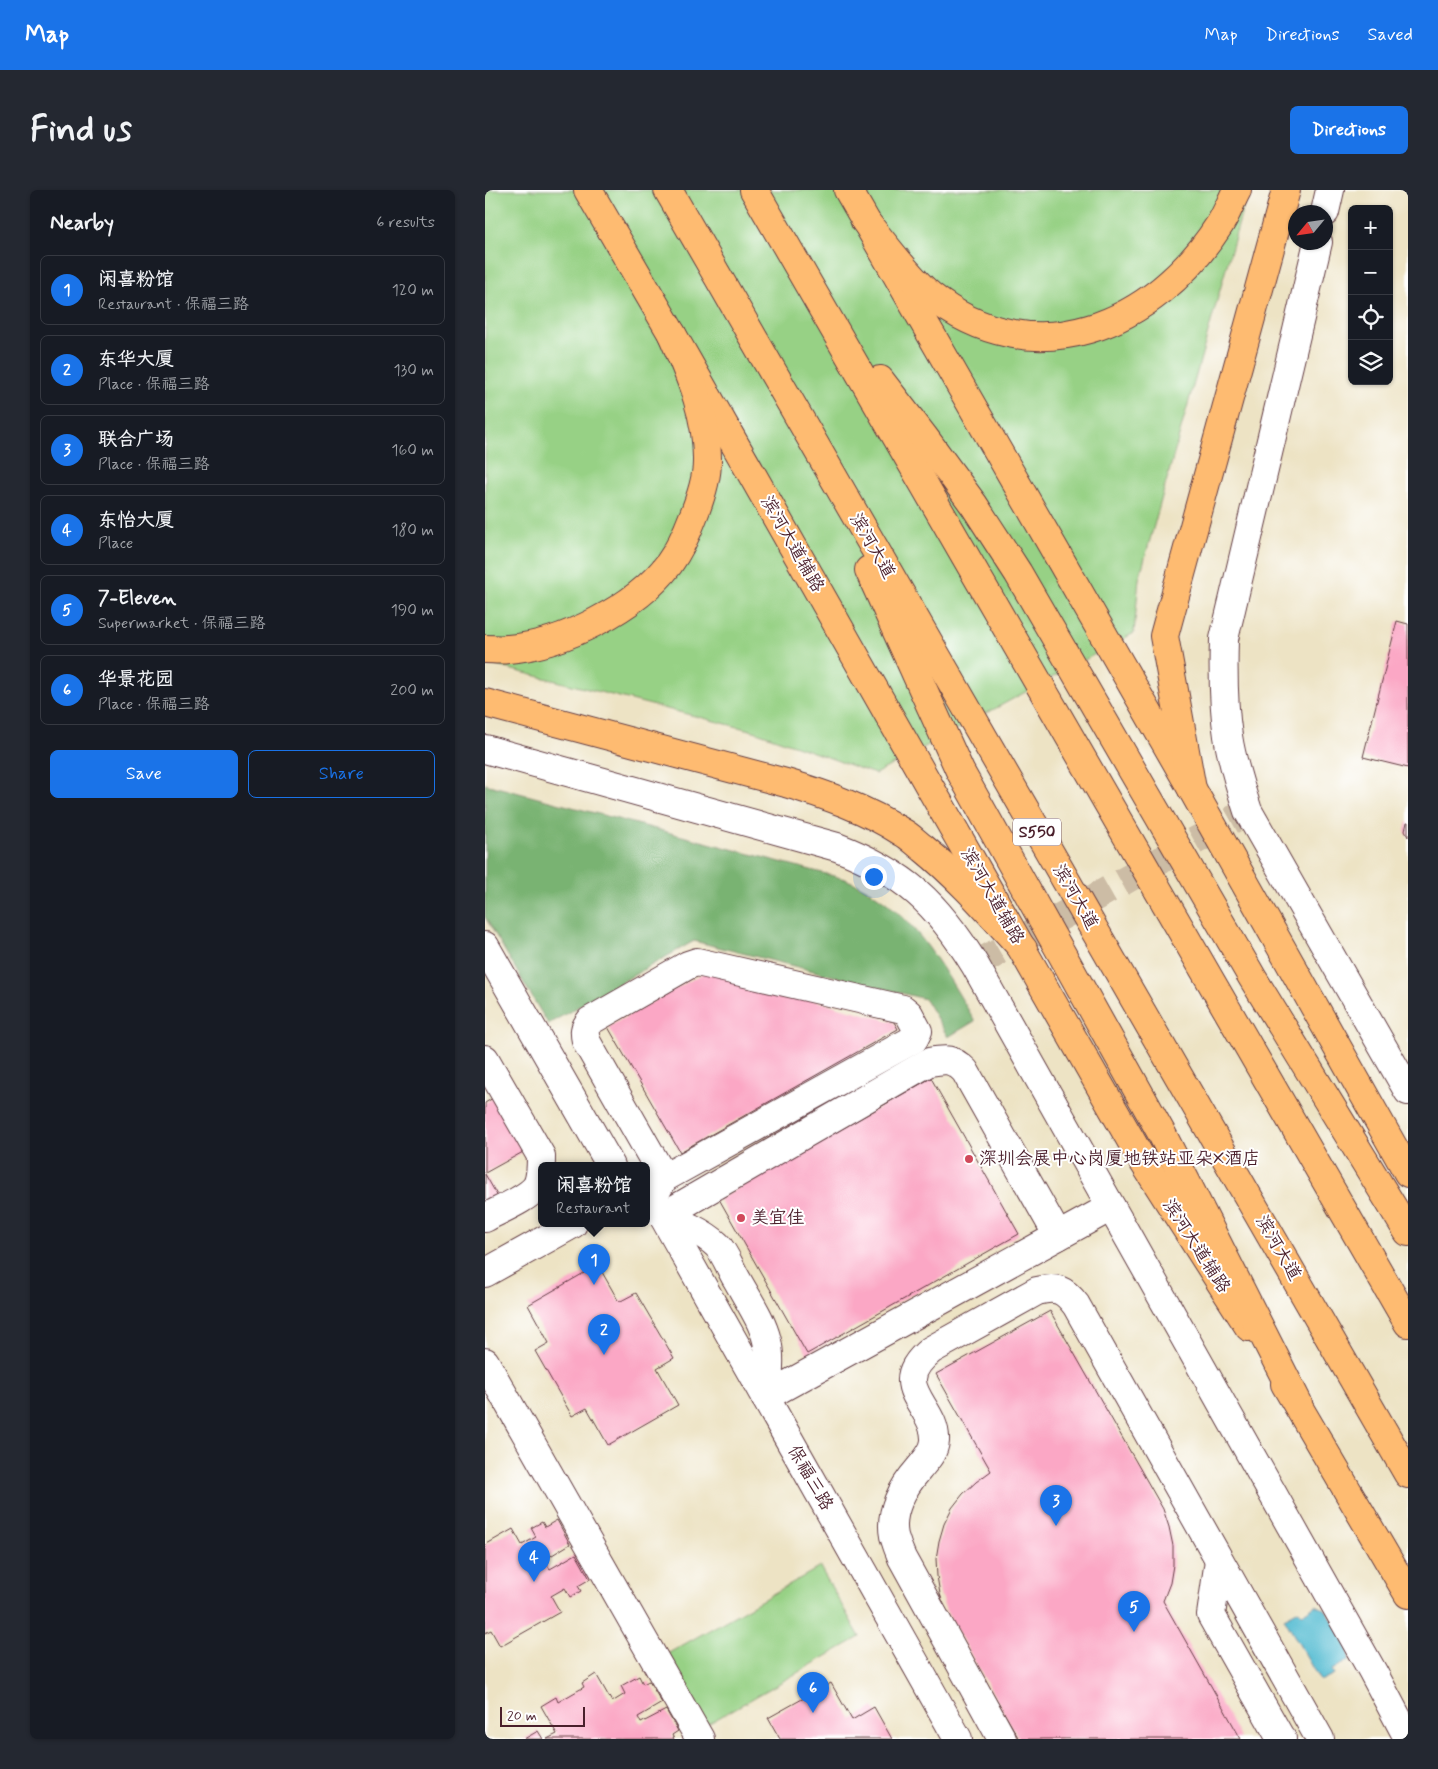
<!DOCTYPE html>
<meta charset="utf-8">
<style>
body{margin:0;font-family:Mynerve,"LXGW WenKai TC",sans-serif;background:#242831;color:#f1f3f6}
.controls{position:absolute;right:15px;top:15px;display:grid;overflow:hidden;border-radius:8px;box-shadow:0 1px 4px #0004}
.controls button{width:45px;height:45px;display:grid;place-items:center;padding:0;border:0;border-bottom:1px solid #363941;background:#171b24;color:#f1f3f6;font:25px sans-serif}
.compass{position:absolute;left:803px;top:15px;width:45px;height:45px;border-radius:50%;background:#171b24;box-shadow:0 1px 4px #0004;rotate:241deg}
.scale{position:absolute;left:15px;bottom:12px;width:85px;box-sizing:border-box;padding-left:5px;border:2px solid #4a1f2b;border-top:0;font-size:14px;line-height:18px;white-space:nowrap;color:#4a1f2b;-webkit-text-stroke:4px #fff;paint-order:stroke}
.you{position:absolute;left:388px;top:686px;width:18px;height:18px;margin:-12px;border:4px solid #fff;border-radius:50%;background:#1a73e8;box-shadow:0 0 0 8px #1a73e833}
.badge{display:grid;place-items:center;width:32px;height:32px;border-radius:50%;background:#1a73e8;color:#fff;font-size:16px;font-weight:700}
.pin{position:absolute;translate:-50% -41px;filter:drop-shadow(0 1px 2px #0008)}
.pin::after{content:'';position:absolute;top:26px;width:18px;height:15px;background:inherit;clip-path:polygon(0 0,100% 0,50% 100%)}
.popup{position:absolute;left:53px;top:972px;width:112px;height:65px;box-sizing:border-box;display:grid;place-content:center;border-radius:8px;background:#171b24;filter:drop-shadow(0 1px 4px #0005);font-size:16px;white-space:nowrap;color:#9ea1a6}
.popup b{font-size:19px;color:#f1f3f6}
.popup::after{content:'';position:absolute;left:50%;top:100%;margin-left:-10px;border:10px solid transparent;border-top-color:#171b24}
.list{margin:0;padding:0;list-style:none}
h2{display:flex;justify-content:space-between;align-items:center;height:65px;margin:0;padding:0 20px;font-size:21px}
h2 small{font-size:16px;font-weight:400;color:#9ea1a6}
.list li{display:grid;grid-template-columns:32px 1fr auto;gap:15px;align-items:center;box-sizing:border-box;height:70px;margin:0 10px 10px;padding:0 10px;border:1px solid #363941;border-radius:8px}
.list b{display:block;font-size:19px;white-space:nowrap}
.list p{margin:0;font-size:16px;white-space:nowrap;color:#9ea1a6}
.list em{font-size:16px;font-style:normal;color:#9ea1a6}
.actions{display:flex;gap:10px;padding:15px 20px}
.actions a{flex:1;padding:11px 0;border:1px solid #1a73e8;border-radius:8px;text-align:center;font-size:18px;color:#1a73e8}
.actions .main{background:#1a73e8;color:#fff}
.icon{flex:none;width:28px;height:28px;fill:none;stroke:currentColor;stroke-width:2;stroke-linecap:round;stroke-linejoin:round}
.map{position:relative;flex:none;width:923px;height:1549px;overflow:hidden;border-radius:8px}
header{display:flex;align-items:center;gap:30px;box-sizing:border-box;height:70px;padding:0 25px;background:#1a73e8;color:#fff}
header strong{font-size:24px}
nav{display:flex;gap:28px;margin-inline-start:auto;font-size:18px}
.intro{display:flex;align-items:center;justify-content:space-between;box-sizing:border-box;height:120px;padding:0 30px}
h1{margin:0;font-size:35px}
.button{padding:12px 22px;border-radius:8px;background:#1a73e8;color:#fff;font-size:18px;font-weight:700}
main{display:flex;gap:30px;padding:0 30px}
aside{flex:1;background:#171b24;border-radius:8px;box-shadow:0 1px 4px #0004}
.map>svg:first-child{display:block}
.green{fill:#97d185;stroke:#707858}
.forest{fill:#79b372;stroke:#62694e}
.water{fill:#53bbd1;stroke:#4e6d7e}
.building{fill:#fba7c5}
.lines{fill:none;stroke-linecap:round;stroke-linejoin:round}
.minor-tunnel{stroke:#ccbca5;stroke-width:28;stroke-dasharray:28 14;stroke-linecap:butt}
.minor-casing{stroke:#623c42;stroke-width:30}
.major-casing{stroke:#623c42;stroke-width:30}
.highway-casing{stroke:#623c42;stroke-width:30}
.minor{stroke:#fff;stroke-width:28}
.major{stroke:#febb71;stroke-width:28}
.highway{stroke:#febb71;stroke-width:28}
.poi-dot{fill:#d1495b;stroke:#fff;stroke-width:2}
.labels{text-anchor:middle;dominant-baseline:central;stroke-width:4;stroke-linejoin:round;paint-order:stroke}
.shield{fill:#fff;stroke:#80626b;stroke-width:1}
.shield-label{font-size:16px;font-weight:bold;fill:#4a1f2b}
.street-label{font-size:18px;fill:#4a1f2b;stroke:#fff}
.poi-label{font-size:18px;fill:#4a1f2b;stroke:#fff;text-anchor:start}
</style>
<header>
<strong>Map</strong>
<nav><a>Map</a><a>Directions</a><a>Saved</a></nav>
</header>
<div class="intro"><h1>Find us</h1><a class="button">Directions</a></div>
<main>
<aside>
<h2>Nearby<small>6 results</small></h2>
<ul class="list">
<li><span class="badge">1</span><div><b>闲喜粉馆</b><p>Restaurant · 保福三路</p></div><em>120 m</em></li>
<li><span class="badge">2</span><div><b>东华大厦</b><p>Place · 保福三路</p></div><em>130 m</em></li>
<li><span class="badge">3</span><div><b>联合广场</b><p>Place · 保福三路</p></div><em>160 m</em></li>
<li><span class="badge">4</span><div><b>东怡大厦</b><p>Place</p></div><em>180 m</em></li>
<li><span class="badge">5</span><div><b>7-Eleven</b><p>Supermarket · 保福三路</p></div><em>190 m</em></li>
<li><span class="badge">6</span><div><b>华景花园</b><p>Place · 保福三路</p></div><em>200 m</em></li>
</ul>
<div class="actions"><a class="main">Save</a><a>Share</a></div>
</aside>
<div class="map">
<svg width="923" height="1549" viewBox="0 0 923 1549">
<rect width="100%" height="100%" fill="#fff"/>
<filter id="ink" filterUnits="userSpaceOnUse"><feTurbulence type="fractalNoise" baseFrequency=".02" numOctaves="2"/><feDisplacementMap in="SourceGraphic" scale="10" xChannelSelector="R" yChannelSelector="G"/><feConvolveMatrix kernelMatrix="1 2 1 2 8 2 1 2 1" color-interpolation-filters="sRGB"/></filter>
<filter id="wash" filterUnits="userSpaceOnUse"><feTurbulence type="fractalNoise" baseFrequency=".0096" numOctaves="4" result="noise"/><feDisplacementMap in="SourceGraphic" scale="20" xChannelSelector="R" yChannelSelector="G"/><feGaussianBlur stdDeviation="1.12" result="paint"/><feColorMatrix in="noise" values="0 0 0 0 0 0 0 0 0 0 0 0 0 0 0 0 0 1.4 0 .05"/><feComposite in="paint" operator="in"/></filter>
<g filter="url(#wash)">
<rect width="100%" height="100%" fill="#ede3c4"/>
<!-- green -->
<g class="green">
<path d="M0 0H763L654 389 649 443 390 584 269 541 0 473Z"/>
<path d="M335 1377 375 1447 221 1535 182 1464Z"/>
</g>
<!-- forest -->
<path class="forest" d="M0 594 360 689C426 715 455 774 490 831L463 847 440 809 209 751 63 834 0 727Z"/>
<!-- water -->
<path class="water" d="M831 1415 841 1420 863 1455 864 1470 847 1480 849 1484 835 1491 799 1428 814 1420 817 1424Z"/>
<g id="blocks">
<!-- building -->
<g class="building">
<path d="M912 431 923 434V578L878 567Z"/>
<path d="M922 632H923V647L920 641Z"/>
<path d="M222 781 409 832 413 839 195 962 123 837Z"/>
<path d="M446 888 534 1044 322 1164 234 1009Z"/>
<path d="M8 908 38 962 0 983V913Z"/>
<path d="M0 984 13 1007 0 1014Z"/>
<path d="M113 1075 134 1112 151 1103 189 1168 172 1178 193 1215 123 1255 102 1218 87 1226 50 1161 64 1153 43 1115Z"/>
<path d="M565 1121 678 1319 684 1337 688 1356V1375L685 1393 678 1411 756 1549H534L461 1421 455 1404 452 1386 451 1369 454 1351 459 1334 467 1318 478 1304 491 1292 506 1281 451 1184Z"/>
<path d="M72 1330 85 1354 59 1370 65 1379 91 1364 105 1389 93 1396 96 1401 85 1407 80 1398 66 1406 75 1422 15 1456 6 1440 0 1443V1355L28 1339 37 1355 51 1347 46 1338 57 1332 60 1337Z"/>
<path d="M111 1484 127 1512 140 1504 136 1496 154 1486 158 1494 164 1491 177 1513 153 1527 156 1533 181 1520 193 1541 187 1545 189 1549H62L72 1544 56 1516 71 1507 73 1512 99 1497 97 1493Z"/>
<path d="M346 1493 367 1530 389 1517 407 1549H295L283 1528Z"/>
<path d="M53 1541 58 1549H39Z"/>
</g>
</g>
</g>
<g filter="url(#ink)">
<use href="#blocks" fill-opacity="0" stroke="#623c42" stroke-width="1"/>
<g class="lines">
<!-- minor-tunnel -->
<path class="minor-tunnel" d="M490 775 763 621"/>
<defs>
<g id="minor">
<path d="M840 22 845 0"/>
<path d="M833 52 739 449C738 482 738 514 743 546 747 572 755 597 763 621L923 901"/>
<path d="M0 559 352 657C420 683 452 713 490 775L888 1482 923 1548"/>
<path d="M0 756 126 976"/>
<path d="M0 869 56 966C56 976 56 989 51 997 42 1009 14 1020 0 1028"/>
<path d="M165 1012 179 988 429 849 433 841 424 824 418 819 212 772 203 775 105 831C99 838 99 842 101 851L179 988"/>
<path d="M174 1021 178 1026C196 1033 217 1041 232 1055 240 1063 245 1078 251 1088 278 1136 292 1150 280 1207"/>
<path d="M178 1026 473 1549"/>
<path d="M178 1026 444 872C461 869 467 868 480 881L573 1046"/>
<path d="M0 1083 88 1034"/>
<path d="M0 1172 215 1549"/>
<path d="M280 1207 626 1017"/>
<path d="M734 1370 726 1425 795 1547 797 1549"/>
<path d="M517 1549 417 1368C414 1361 411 1353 409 1346 404 1322 418 1297 433 1280 440 1271 449 1263 450 1251 452 1215 400 1197 446 1160L552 1101C571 1096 579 1099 591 1115L835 1549"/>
</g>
<g id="major">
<path d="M103 0 187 144 656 968 764 1137"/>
<path d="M363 0 707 599 923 983"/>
<path d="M800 1194 923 1404"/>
</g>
<g id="highway">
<path d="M183 0 923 1284"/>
<path d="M269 0 923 1133"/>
<path d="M380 31C400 54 422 86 445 105 548 188 670 136 735 34 742 23 746 11 752 0"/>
<path d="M395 190 439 247 489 315 533 383 767 787 923 1042"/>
<path d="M384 380 475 581 677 944 813 1213"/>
<path d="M0 459C8 459 15 460 23 459 77 455 151 418 184 374 194 360 202 343 208 327 214 312 222 288 222 272 223 226 205 186 187 144"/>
<path d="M0 513 301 593C342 605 381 619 417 642 425 646 431 653 438 658 475 688 506 724 538 759"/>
<path d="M707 599 679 446 801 0"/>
</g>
</defs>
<!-- minor casing -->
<use href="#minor" class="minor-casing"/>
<!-- major casing -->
<use href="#major" class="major-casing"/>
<!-- highway casing -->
<use href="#highway" class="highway-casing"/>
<!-- minor -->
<use href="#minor" class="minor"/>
<!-- major -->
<use href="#major" class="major"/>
<!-- highway -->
<use href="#highway" class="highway"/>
</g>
</g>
<!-- markers -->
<g class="poi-dot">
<circle cx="484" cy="969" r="5"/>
<circle cx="256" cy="1028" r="5"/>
</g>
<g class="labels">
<!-- shield labels -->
<rect class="shield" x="528" y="628.5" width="48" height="27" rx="4"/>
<g class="shield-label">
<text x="552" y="642">S550</text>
</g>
<!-- street labels -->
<g class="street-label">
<text transform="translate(307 354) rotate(60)">滨河大道辅路</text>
<text transform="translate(387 356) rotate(60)">滨河大道</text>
<text transform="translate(507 706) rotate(60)">滨河大道辅路</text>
<text transform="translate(590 707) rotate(60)">滨河大道</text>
<text transform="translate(711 1056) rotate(57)">滨河大道辅路</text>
<text transform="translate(793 1058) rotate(60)">滨河大道</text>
<text transform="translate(325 1288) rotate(60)">保福三路</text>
</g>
<!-- poi labels -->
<g class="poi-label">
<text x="494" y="969">深圳会展中心岗厦地铁站亚朵X酒店</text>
<text x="266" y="1028">美宜佳</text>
</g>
</g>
</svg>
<div class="controls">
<button>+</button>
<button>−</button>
<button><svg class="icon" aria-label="locate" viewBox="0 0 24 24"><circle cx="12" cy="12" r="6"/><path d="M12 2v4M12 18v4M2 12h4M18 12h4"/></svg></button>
<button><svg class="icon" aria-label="layers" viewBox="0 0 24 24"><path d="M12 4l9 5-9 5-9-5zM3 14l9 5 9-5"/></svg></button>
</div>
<svg class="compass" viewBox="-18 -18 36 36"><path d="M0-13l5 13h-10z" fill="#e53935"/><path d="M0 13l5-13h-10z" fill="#9ea1a6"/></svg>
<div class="scale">20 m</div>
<div class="you"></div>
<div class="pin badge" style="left:109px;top:1095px">1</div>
<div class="popup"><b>闲喜粉馆</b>Restaurant</div>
<div class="pin badge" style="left:119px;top:1165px">2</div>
<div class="pin badge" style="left:571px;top:1336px">3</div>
<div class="pin badge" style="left:49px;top:1392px">4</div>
<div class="pin badge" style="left:649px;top:1442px">5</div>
<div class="pin badge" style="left:328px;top:1523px">6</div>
</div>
</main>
